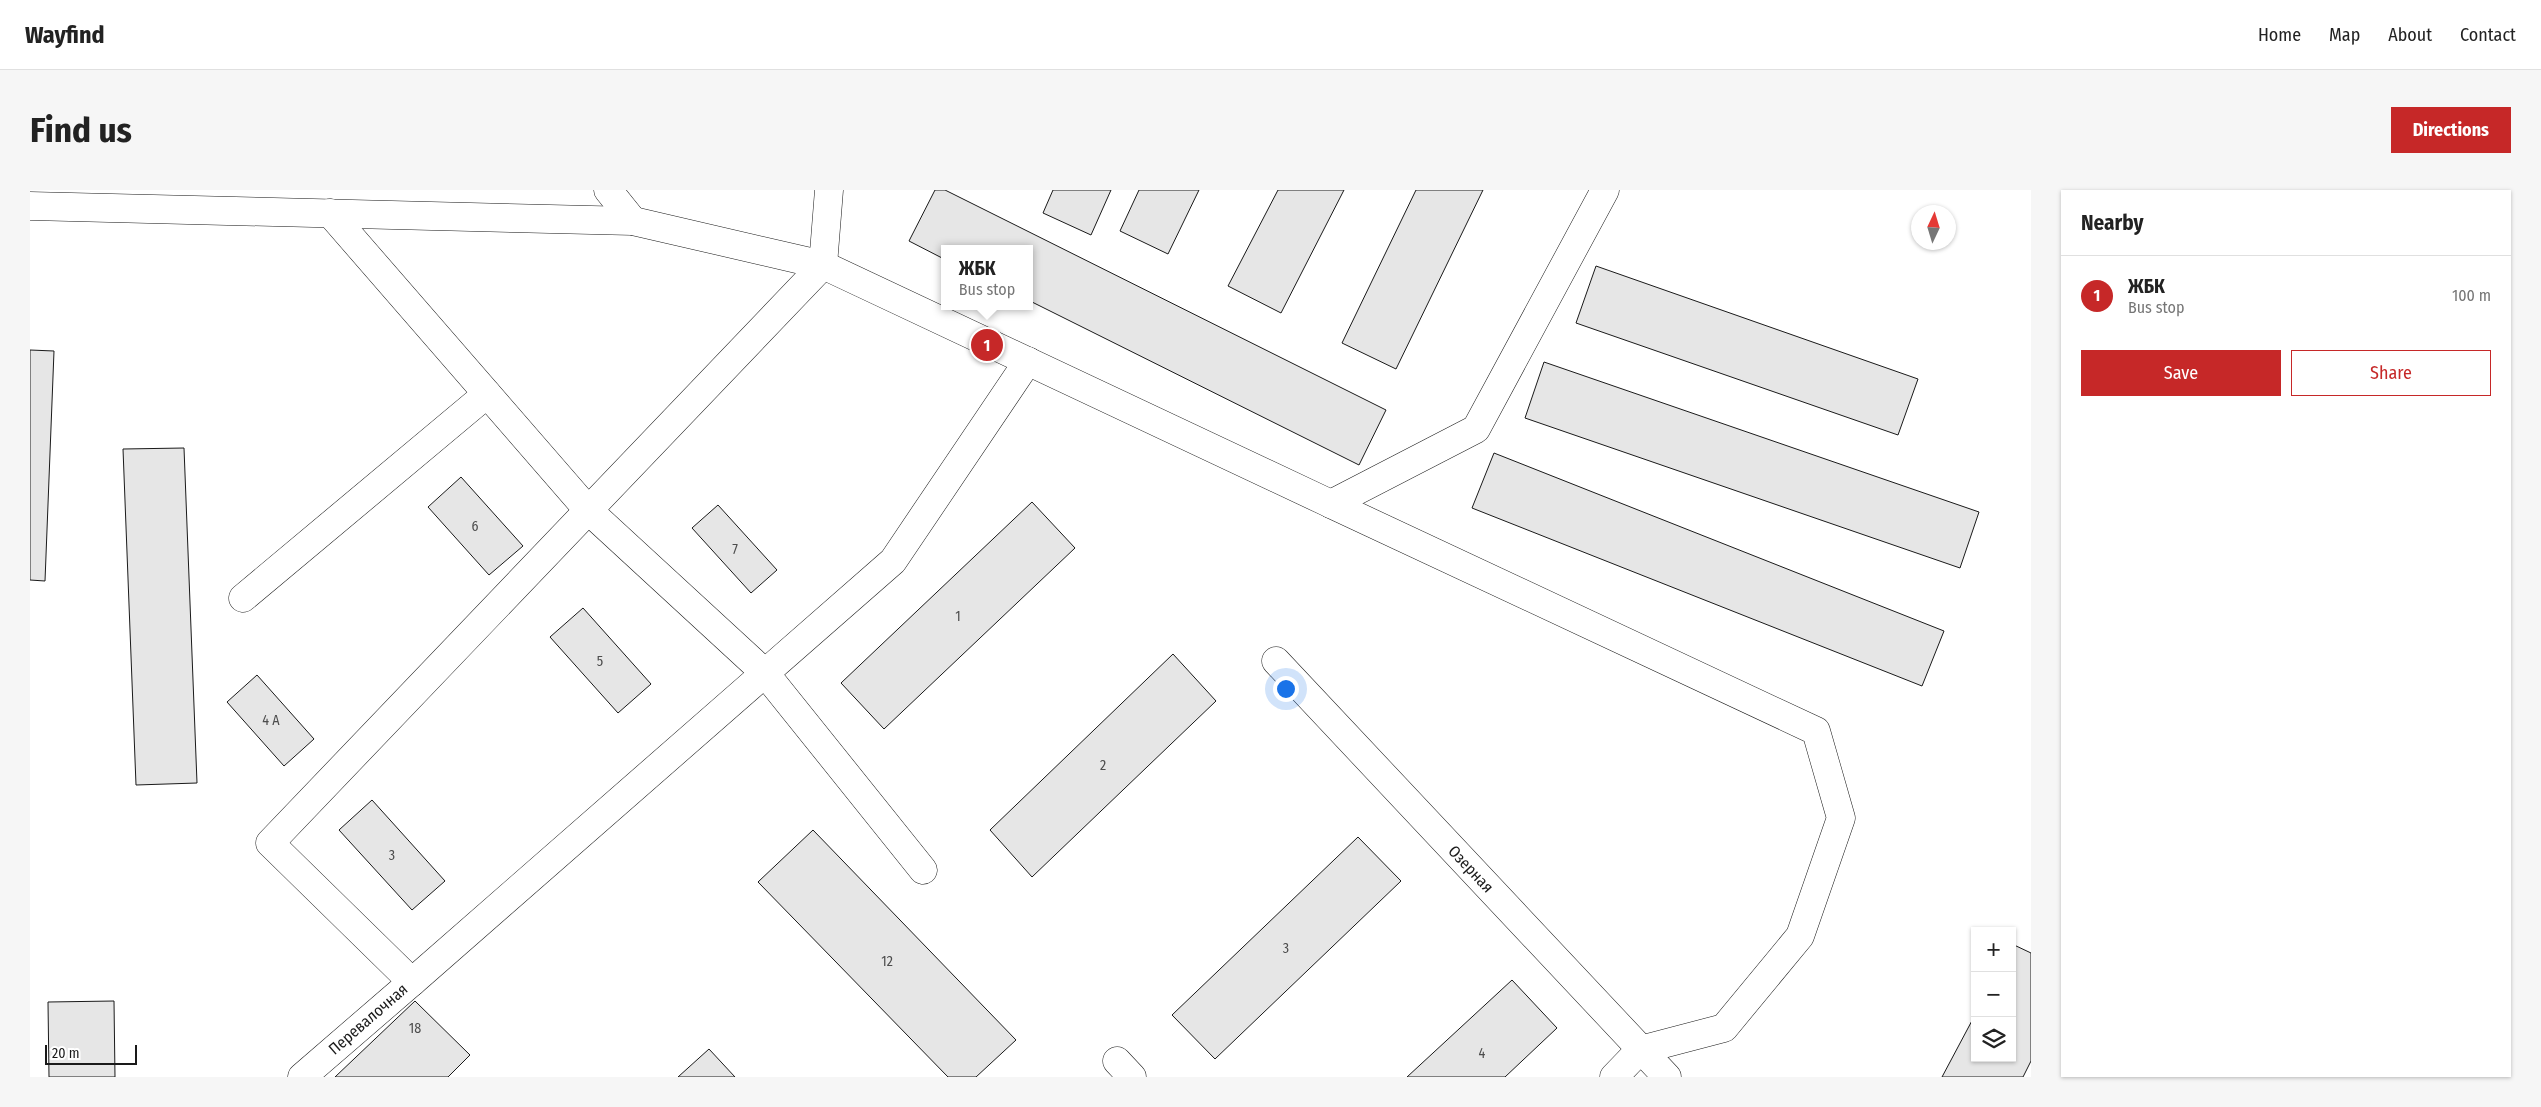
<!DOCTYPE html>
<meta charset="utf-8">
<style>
body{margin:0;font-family:"Fira Sans Condensed",sans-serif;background:#f6f6f6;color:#222}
.controls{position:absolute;right:15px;bottom:15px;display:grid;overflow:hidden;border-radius:0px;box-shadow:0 1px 4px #0004}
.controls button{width:45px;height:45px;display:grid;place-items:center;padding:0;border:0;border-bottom:1px solid #e0e0e0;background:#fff;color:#222;font:25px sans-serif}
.compass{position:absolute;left:1881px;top:15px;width:45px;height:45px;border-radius:50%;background:#fff;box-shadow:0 1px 4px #0004;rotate:4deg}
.scale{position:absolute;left:15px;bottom:12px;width:92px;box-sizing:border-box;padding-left:5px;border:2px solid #1a1a1a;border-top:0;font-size:14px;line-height:18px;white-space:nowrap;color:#1a1a1a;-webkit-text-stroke:4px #fff;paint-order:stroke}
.you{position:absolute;left:1255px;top:498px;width:18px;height:18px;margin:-12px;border:4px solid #fff;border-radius:50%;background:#1a73e8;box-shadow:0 0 0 8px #1a73e833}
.badge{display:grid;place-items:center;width:32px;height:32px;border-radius:50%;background:#c62828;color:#fff;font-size:16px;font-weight:700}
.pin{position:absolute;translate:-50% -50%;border:2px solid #fff;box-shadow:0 1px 5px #0006}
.popup{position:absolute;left:911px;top:55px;width:92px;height:65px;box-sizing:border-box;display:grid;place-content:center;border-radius:0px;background:#fff;filter:drop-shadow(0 1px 4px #0005);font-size:16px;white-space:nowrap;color:#767676}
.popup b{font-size:19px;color:#222}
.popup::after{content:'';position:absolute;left:50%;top:100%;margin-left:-10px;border:10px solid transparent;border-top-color:#fff}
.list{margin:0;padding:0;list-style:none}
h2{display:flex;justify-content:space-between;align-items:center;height:65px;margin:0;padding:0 20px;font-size:21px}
h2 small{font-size:16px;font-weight:400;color:#767676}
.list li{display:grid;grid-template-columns:32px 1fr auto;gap:15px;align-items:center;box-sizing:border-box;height:80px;padding:0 20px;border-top:1px solid #e0e0e0}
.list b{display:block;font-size:19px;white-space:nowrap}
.list p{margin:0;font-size:16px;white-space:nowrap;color:#767676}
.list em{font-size:16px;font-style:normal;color:#767676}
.actions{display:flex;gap:10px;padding:15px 20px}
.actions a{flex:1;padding:11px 0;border:1px solid #c62828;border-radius:0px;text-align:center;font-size:18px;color:#c62828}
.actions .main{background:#c62828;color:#fff}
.icon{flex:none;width:28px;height:28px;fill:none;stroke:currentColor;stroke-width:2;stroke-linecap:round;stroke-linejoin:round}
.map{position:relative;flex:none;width:2001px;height:887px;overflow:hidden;border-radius:0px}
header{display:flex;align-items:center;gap:30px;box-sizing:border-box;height:70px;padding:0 25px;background:#fff;border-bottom:1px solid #e0e0e0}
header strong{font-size:24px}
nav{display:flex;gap:28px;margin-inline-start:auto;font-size:18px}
.intro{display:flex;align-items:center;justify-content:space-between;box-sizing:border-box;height:120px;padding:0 30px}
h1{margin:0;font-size:35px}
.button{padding:12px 22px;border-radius:0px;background:#c62828;color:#fff;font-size:18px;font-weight:700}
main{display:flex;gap:30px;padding:0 30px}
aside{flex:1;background:#fff;border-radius:0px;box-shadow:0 1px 4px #0004}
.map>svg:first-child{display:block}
.building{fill:#e6e6e6;stroke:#1a1a1a}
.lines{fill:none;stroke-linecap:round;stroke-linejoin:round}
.street-casing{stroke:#1a1a1a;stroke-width:29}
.street{stroke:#fff;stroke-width:28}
.labels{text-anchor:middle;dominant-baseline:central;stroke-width:4;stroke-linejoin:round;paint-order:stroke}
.number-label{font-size:14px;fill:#4d4d4d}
.street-label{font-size:16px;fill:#1a1a1a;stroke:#fff}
</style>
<header>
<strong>Wayfind</strong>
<nav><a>Home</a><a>Map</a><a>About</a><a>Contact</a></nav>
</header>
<div class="intro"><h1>Find us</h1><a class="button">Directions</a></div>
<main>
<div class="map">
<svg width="2001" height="887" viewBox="0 0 2001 887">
<rect width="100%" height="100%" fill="#fff"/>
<!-- building -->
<g class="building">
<path d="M905 0H915L1356 220 1329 275 1000 111V59H914V69L879 51Z"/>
<path d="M1023 0H1081L1061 45 1013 23Z"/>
<path d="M1109 0H1169L1138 64 1090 41Z"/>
<path d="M1248 0H1314L1251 123 1198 96Z"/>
<path d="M1386 0H1453L1366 179 1312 153Z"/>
<path d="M1566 76 1888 189 1868 245 1546 133Z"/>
<path d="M0 160 24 161 15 391 0 390Z"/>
<path d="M1514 172 1949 322 1930 378 1495 228Z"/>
<path d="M154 258 167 593 106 595 93 259Z"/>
<path d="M1464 263 1914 441 1892 496 1442 318Z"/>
<path d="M431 287 493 356 459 385 398 317Z"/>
<path d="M1002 312 1045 358 854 539 811 493Z"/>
<path d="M688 315 747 380 721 403 662 338Z"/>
<path d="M553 418 621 494 588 523 520 447Z"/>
<path d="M1143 464 1186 511 1002 687 960 640Z"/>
<path d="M227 485 284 549 254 576 197 512Z"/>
<path d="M342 610 415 691 382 720 309 640Z"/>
<path d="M783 640 986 850 946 887H918L728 692Z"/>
<path d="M1328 647 1371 691 1185 869 1142 825Z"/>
<path d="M1982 754 2001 763V871L1993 887H1912L1945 825V868H1982Z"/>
<path d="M1482 790 1527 838 1475 887H1377Z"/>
<path d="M84 811 85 887H19L18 812Z"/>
<path d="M385 811 440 865 418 887H305Z"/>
<path d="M679 859 705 887H648Z"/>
</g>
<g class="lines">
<defs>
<g id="street">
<path d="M578 0 603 31"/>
<path d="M799 0 793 75 240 653 382 792 863 371 998 171"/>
<path d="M0 16 603 31 793 75 1301 314 1446 239 1575 0"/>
<path d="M300 23 558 320 735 483 893 680"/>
<path d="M1301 314 1786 541 1811 628 1770 746 1694 838 1610 860 1584 887"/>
<path d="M213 408 457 204"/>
<path d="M1246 471 1637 887"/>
<path d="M1087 871 1102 887"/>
<path d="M272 887 382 792"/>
</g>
</defs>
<!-- street casing -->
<use href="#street" class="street-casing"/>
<!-- street -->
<use href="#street" class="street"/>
</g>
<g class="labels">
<!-- number labels -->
<g class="number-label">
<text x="445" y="336">6</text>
<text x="705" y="359">7</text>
<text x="928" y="426">1</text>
<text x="570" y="471">5</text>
<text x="241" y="530">4 А</text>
<text x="1073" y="575">2</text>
<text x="362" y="665">3</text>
<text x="1256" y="758">3</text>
<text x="857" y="771">12</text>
<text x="385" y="838">18</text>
<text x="1452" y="863">4</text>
</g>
<!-- street labels -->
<g class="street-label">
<text transform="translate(1441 679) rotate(47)">Озерная</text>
<text transform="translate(338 829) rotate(-41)">Перевалочная</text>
</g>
</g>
</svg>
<div class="controls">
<button>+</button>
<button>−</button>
<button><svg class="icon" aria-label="layers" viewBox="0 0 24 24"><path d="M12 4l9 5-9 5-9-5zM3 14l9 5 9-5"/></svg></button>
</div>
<svg class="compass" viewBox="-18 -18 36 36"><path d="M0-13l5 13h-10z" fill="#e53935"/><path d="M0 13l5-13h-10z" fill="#767676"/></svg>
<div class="scale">20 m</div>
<div class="you"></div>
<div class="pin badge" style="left:957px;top:155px">1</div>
<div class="popup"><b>ЖБК</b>Bus stop</div>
</div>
<aside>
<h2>Nearby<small></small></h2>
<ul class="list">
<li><span class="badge">1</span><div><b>ЖБК</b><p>Bus stop</p></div><em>100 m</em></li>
</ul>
<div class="actions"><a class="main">Save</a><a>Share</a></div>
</aside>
</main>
